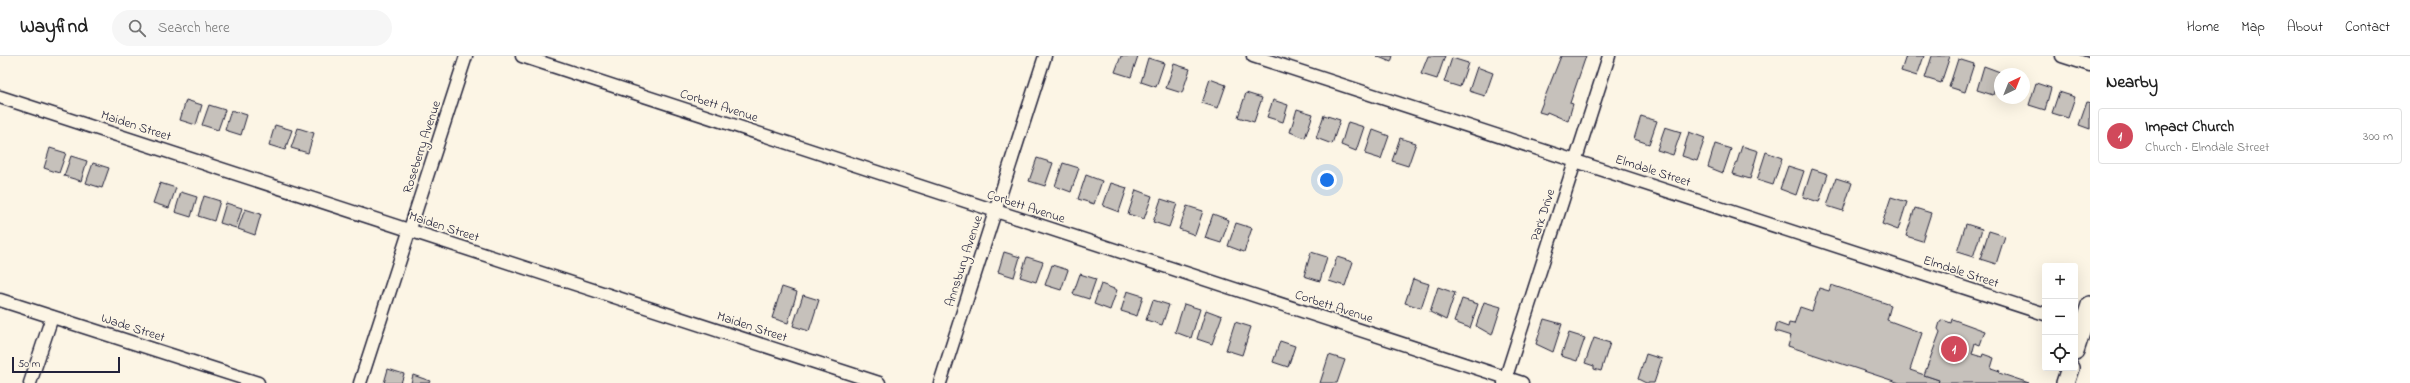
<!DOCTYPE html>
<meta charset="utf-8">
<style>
body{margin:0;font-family:"Indie Flower",sans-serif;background:#f6f6f6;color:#222}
.controls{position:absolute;right:12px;bottom:12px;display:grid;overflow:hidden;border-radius:4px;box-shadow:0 4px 16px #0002}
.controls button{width:36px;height:36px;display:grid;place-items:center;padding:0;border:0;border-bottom:1px solid #e0e0e0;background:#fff;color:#222;font:20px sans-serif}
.compass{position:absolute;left:1994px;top:12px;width:36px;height:36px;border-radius:50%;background:#fff;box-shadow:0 4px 16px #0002;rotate:43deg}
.scale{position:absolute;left:12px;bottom:10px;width:108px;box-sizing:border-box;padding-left:4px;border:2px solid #22223b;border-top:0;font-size:11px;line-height:14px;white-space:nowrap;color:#22223b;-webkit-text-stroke:3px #fcf5e5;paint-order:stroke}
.you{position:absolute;left:1327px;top:124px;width:14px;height:14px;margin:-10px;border:3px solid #fff;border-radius:50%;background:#1a73e8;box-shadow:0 0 0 6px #1a73e833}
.badge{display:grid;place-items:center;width:26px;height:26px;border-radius:50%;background:#d1495b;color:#fff;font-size:13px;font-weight:700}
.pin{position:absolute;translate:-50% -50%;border:2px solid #fff;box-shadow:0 1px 4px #0006}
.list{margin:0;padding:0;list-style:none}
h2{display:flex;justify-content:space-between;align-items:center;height:52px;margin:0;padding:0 16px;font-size:17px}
h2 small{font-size:13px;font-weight:400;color:#767676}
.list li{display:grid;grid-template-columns:26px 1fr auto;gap:12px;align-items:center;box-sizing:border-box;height:56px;margin:0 8px 8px;padding:0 8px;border:1px solid #e0e0e0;border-radius:4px}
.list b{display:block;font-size:15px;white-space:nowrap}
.list p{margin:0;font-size:13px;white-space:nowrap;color:#767676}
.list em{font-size:13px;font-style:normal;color:#767676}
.icon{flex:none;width:22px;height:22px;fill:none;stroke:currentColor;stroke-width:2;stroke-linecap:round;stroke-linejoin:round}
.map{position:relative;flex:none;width:2090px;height:327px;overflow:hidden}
header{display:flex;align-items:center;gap:24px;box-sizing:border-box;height:56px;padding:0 20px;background:#fff;border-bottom:1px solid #e0e0e0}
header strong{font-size:19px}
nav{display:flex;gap:22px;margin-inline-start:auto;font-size:14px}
.search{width:280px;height:36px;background:#f6f6f6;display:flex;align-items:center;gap:10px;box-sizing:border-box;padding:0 14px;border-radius:22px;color:#767676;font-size:15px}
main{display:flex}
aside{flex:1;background:#fff}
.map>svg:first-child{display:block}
.building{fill:#c6c1bb;stroke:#22223b}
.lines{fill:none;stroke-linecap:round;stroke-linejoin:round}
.street-casing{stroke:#22223b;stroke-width:15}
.secondary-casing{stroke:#22223b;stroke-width:20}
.street{stroke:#fcf5e5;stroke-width:12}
.secondary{stroke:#fcf5e5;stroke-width:17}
.labels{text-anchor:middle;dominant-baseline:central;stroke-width:3.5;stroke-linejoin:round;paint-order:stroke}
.street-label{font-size:13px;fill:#22223b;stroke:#fcf5e5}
</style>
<header>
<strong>Wayfind</strong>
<div class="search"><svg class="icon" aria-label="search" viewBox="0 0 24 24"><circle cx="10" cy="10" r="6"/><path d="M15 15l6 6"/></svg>Search here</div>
<nav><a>Home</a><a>Map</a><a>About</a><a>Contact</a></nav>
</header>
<main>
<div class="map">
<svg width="2090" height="327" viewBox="0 0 2090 327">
<rect width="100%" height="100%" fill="#fcf5e5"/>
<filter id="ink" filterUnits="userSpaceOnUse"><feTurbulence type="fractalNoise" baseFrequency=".025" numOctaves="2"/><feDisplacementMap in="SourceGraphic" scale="8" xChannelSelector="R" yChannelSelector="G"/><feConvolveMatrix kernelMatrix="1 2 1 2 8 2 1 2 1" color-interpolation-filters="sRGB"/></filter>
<g filter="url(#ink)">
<!-- building -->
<g class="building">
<path d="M1121 0H1138L1131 21 1115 16Z"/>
<path d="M1376 0H1393L1391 6Z"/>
<path d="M1428 0H1445L1437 23 1421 18Z"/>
<path d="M1561 0H1586L1570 47 1573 48 1568 65 1547 56 1546 58 1539 56Z"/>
<path d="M1906 0H1924L1917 20 1901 15Z"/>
<path d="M1932 0H1950L1941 27 1925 22Z"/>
<path d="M1148 2 1164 7 1156 31 1141 26Z"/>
<path d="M1452 2 1468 7 1460 31 1444 26Z"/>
<path d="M1958 3 1974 8 1965 36 1949 31Z"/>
<path d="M1174 8 1190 13 1182 37 1166 32Z"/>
<path d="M1984 10 2000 16 1993 39 1977 34Z"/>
<path d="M1477 11 1493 17 1485 40 1469 35Z"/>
<path d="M1210 23 1226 29 1218 52 1202 47Z"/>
<path d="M2036 27 2051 32 2045 54 2029 49Z"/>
<path d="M2059 36 2075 41 2068 62 2052 57Z"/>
<path d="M1246 37 1262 42 1254 66 1238 61Z"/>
<path d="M2001 42H2019L2017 47Z"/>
<path d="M186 44 202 49 196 69 180 64Z"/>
<path d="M1273 44 1288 49 1283 66 1267 61Z"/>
<path d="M2087 46 2090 47V73L2079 69Z"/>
<path d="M209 49 225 54 218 74 202 69Z"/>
<path d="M1297 53 1313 58 1305 82 1290 76Z"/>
<path d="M231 54 247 59 241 79 225 74Z"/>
<path d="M1324 59 1340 64 1332 88 1316 82Z"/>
<path d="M1641 60 1657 65 1649 88 1634 83Z"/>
<path d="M1348 66 1364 71 1356 95 1341 89Z"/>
<path d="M275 69 292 74 285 94 269 89Z"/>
<path d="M1665 71 1681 76 1673 99 1657 94Z"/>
<path d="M298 72 314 77 308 97 291 92Z"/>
<path d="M1373 74 1389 80 1381 103 1365 98Z"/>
<path d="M1689 76 1705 82 1697 105 1682 100Z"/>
<path d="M1400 82 1416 87 1408 110 1392 105Z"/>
<path d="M1715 88 1731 93 1723 117 1708 111Z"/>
<path d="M1742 90 1758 95 1750 123 1733 118Z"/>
<path d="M50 92 66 97 59 117 44 112Z"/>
<path d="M1766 96 1782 102 1773 129 1757 124Z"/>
<path d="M71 100 87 105 81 125 64 120Z"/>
<path d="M1037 102 1053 107 1045 130 1029 125Z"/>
<path d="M93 107 109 112 102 132 86 127Z"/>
<path d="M1063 107 1079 112 1071 136 1055 130Z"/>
<path d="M1788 110 1804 115 1796 139 1780 133Z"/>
<path d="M1812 113 1828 118 1819 146 1803 141Z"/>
<path d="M1086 119 1102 125 1094 148 1078 143Z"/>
<path d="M1836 122 1852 127 1843 155 1827 150Z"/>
<path d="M160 127 176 132 169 152 153 147Z"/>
<path d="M1111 127 1127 132 1119 156 1103 150Z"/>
<path d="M1136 134 1152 140 1144 163 1128 158Z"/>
<path d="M181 136 197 141 191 161 175 156Z"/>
<path d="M204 140 220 145 214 165 198 160Z"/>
<path d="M1891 141 1907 146 1898 174 1882 168Z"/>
<path d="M1161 143 1177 148 1169 171 1153 166Z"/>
<path d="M226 147 242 152 236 172 220 167Z"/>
<path d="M1187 150 1203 155 1195 179 1179 173Z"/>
<path d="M1915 152 1931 157 1922 185 1906 180Z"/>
<path d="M245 153 261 158 255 179 238 173Z"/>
<path d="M1213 158 1229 164 1221 187 1205 182Z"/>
<path d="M1236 167 1252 172 1244 196 1228 190Z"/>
<path d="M1966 168 1982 173 1973 201 1957 196Z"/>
<path d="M1989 175 2005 180 1996 208 1980 203Z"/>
<path d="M1004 196 1020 201 1014 221 998 216Z"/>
<path d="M1311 196 1327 201 1320 225 1304 220Z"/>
<path d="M1027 201 1043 206 1036 226 1020 221Z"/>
<path d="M1337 201 1353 206 1345 230 1329 225Z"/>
<path d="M1052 209 1068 214 1061 234 1045 229Z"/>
<path d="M1080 218 1096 223 1089 243 1073 238Z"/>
<path d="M1413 223 1429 228 1421 252 1405 247Z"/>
<path d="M1101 228 1117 234 1110 254 1094 248Z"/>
<path d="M1831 229 1891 249 1887 264 1922 277 1910 314 1939 324 1938 327H1900L1788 290 1791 280 1775 275 1777 267 1788 271 1789 267 1794 268 1800 251 1812 255 1819 232 1829 235Z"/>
<path d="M782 231 797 236 788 267 772 262Z"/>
<path d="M1438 231 1455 237 1446 264 1430 256Z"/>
<path d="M1127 235 1143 240 1137 260 1121 255Z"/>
<path d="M803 239 819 244 809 275 793 270Z"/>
<path d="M1462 243 1478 248 1470 272 1454 266Z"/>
<path d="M1153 244 1169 249 1162 269 1146 264Z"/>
<path d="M1484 246 1501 251 1492 279 1476 270Z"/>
<path d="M1184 248 1200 253 1191 282 1175 276Z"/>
<path d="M1206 254 1222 260 1212 288 1197 283Z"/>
<path d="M1544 263 1562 268 1553 296 1536 288Z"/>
<path d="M1952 263 1985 275 1980 289 1975 287 1972 298 1982 301 1983 298 1994 302 1991 312 2000 315 1999 317 2029 327H1938L1939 324 1924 319 1940 276 1938 273 1940 266 1943 264 1951 267Z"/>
<path d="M1235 266 1251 271 1242 299 1226 294Z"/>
<path d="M1569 277 1585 282 1577 305 1561 300Z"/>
<path d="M1594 282 1610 287 1601 315 1594 313V310L1585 307Z"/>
<path d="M1280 285 1295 290 1288 311 1273 306Z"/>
<path d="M1646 298 1662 303 1654 327H1646L1638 323Z"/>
<path d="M1329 299 1345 304 1337 327H1320Z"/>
<path d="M388 313 404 318 401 327H384Z"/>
<path d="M413 319 430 325 429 327H411Z"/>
</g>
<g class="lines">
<defs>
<g id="street">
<path d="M522 0 1522 327"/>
<path d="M1253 0 2045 258"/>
<path d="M2062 0 2090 9"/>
<path d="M0 41 879 327"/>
<path d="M0 244 258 327"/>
<path d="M30 327 52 261"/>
<path d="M360 327 466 0"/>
<path d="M940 327 1045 0"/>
<path d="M1504 327 1609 0"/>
</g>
<g id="secondary">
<path d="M2075 295 2090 249"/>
<path d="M2065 327 2070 312"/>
</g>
</defs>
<!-- street casing -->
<use href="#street" class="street-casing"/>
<!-- secondary casing -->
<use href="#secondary" class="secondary-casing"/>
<!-- street -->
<use href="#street" class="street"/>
<!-- secondary -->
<use href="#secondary" class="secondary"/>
</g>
</g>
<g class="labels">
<!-- street labels -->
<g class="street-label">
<text transform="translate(719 50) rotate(18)">Corbett Avenue</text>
<text transform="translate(136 70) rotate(18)">Maiden Street</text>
<text transform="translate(422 91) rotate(-72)">Roseberry Avenue</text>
<text transform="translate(1653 115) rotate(18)">Elmdale Street</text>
<text transform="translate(1026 151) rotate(18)">Corbett Avenue</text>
<text transform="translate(1543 159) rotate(-72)">Park Drive</text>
<text transform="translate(444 171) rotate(18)">Maiden Street</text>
<text transform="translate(964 205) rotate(-72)">Annsbury Avenue</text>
<text transform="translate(1961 216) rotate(18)">Elmdale Street</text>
<text transform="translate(1334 251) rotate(18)">Corbett Avenue</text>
<text transform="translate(752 271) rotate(18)">Maiden Street</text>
<text transform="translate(133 272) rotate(18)">Wade Street</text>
</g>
</g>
</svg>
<div class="controls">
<button>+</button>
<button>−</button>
<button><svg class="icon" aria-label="locate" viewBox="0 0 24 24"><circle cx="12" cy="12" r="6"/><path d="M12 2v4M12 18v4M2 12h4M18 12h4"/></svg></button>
</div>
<svg class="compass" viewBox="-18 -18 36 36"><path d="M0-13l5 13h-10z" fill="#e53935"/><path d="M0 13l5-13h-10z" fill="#767676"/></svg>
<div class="scale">50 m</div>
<div class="you"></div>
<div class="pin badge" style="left:1954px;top:293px">1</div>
</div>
<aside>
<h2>Nearby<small></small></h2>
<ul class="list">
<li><span class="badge">1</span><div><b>Impact Church</b><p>Church · Elmdale Street</p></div><em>300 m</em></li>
</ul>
</aside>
</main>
